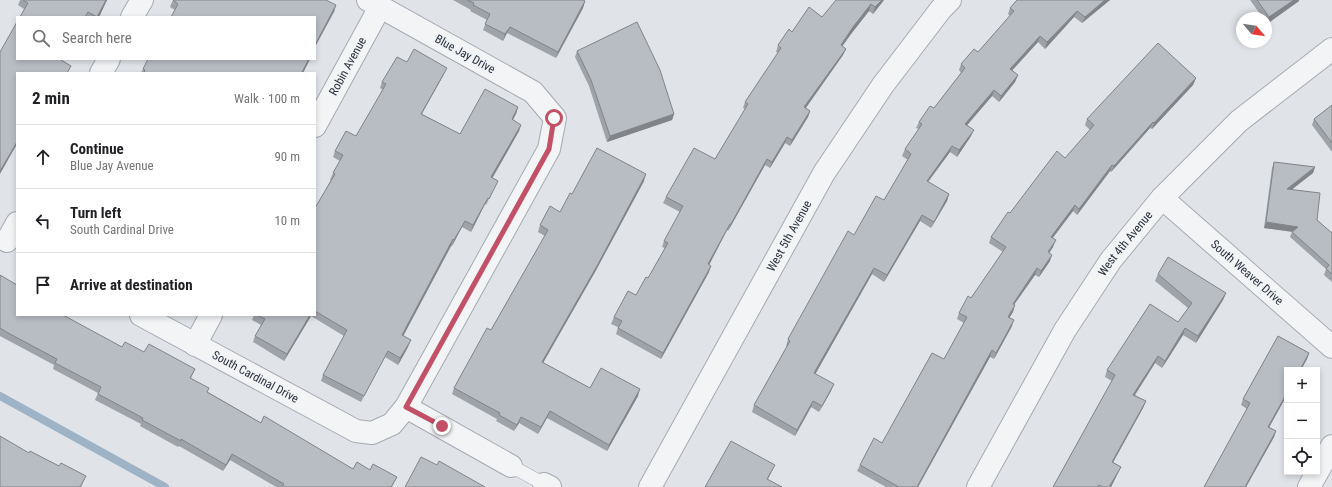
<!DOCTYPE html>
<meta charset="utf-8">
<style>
body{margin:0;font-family:"Roboto Condensed",sans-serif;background:#f6f6f6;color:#202124}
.controls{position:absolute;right:12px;bottom:12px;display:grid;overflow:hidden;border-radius:0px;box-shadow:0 2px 6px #0003}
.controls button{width:36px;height:36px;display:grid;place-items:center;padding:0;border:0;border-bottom:1px solid #e0e0e0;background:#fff;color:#202124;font:20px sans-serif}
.compass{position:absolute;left:1236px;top:12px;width:36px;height:36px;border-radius:50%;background:#fff;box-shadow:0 2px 6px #0003;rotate:119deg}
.stop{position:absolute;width:12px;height:12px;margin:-9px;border:3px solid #c25066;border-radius:50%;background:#fff}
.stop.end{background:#c25066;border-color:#fff;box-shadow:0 1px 4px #0008}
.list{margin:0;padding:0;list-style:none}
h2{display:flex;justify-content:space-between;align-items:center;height:52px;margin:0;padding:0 16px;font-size:17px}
h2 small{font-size:13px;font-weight:400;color:#757577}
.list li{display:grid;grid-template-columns:26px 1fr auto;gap:12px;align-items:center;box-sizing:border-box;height:64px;padding:0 16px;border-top:1px solid #e0e0e0}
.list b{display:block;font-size:15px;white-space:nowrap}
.list p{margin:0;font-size:13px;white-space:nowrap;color:#757577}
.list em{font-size:13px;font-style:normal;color:#757577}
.icon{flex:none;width:22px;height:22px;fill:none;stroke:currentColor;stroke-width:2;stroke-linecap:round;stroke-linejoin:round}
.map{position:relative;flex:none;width:1332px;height:487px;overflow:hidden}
.search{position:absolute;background:#fff;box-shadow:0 2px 6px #0003;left:16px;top:16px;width:300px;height:44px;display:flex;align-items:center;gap:10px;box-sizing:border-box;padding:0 14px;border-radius:0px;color:#757577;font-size:15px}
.panel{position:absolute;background:#fff;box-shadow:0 2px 6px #0003;left:16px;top:72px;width:300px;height:244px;border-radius:0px}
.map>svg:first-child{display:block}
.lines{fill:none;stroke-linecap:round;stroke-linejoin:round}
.stream{stroke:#9eb3c5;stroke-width:8}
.lane-casing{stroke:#a6aab2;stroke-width:14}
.street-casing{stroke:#a6aab2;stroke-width:24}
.lane{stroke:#f2f4f6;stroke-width:13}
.street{stroke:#f2f4f6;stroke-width:22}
.wall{fill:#9ea3a9}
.shaded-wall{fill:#818489}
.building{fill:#b8bdc4;stroke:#818489}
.route{stroke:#c25066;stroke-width:5}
.labels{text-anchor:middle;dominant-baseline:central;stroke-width:3;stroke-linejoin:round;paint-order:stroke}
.street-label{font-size:12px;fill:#2a323e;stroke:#eff2f5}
</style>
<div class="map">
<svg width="1332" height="487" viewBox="0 0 1332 487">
<rect width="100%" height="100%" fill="#e0e3e8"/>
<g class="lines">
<!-- stream -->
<path class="stream" d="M0 396 165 487"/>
<defs>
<path id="lane" d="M511 466 544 484"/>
<g id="street">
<path d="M132 17 142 0"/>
<path d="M101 73 109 59"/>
<path id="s1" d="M315 126 380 7"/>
<path id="s2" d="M1162 198 1332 347"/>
<path d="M7 241 17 223"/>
<path id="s3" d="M141 315 356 431 372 433 392 424 406 407 549 149 555 118 533 92 368 0"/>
<path d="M195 345 211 315"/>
<path d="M406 407 511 466"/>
<path d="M544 484 550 487"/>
<path id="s4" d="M650 487 824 173 883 85 941 9 950 0"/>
<path id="s5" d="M978 487 1065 330 1111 260 1162 198 1239 121 1332 49"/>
<path d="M1309 487 1332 446"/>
</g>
</defs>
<!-- lane casing -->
<use href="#lane" class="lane-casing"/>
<!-- street casing -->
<use href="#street" class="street-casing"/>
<!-- lane -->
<use href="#lane" class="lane"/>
<!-- street -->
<use href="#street" class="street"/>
</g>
<!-- wall -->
<g class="wall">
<path d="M20 0H107L99 17H20L24 9 18 5Z"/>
<path d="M173 0 336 5 334 12 175 10 170 7Z"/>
<path d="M453 0H583L585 1 583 8 556 58 507 33 503 41 483 30 487 20 470 11 471 10Z"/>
<path d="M884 0 873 14 869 11 851 34 842 46 846 49 843 55 806 108 810 111 808 117 790 146 785 143 770 168 765 165 728 231 727 230 709 265V272L661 359 616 334 618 327 611 324 614 317 636 295 648 278 665 248 662 247 664 241 680 212 663 203 666 197 715 159 745 109 743 108 745 102 778 53 776 52 778 45 792 32 822 17Z"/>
<path d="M1017 0H1110L1082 23 1074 17 1045 49 1038 42 1012 70 1018 75 1015 82 999 102 992 96 967 125 971 136 957 157 950 152 928 182 949 194 947 201 931 228 920 221 884 282 872 274 815 374 831 391 819 412 811 407 795 436 752 412 754 405 787 346H786L788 339 854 235 884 200 908 160 902 156 905 149 919 129 916 128 919 122 934 108 961 73 959 70 961 64 978 52 1010 16 1008 14 1010 8Z"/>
<path d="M1250 0H1299V1L1267 24 1266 22V18H1263Z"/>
<path d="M577 51 674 114 672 120 607 142 589 86 575 57Z"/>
<path d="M148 59H310L303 73H304H141Z"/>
<path d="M407 62 444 74 422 114 460 134 518 107 516 114 513 120 521 125 519 131 492 178 498 181 486 205 485 204 471 232 462 227 452 246H451L403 336 408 347 398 365 385 357 361 402 321 381 323 375 344 336 311 316 284 361 253 342 255 336 261 325 252 320 254 315H315V208L331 180H330L333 173 340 161 333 157 335 151 356 136 383 90 380 88 382 82Z"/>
<path d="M1196 78 1193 85 1152 129 1150 128 1111 172 1110 171 1077 215 1073 211 1052 238 1053 247 1049 253 1050 261 1039 277 1035 275 1014 305 1013 312 1009 318 1012 326 994 359 990 357 918 487H886L857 471 860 465 882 443 944 359 964 323 957 319 959 313 971 298 1003 252 989 243 991 237 1010 213 1065 158 1090 130 1085 125 1087 119Z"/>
<path d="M1332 105V152L1312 125 1314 119Z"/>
<path d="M1274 162 1315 167 1313 173 1291 189 1317 220 1332 233V282L1324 275 1326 269 1290 237 1292 232 1264 228 1272 168Z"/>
<path d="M644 181 595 272 543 363 590 388 638 396 607 451 547 418 538 434 519 423 514 431 496 421 497 419 452 394 454 388 491 330 545 236 538 232 540 225 560 212 572 194Z"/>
<path d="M1158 274 1226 293 1223 300 1196 343 1183 335 1162 368 1155 363 1135 395 1146 401 1143 408 1113 462 1121 467 1111 487H1053L1112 381 1105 377 1107 370 1178 322 1188 308 1155 281Z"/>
<path d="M0 275 17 315 122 347 144 352 195 369 191 378 208 392 261 423 353 469 370 470 397 477 392 487H276L230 460 223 471 179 446 178 447 140 426 141 424 95 400 98 393 53 369 54 365 0 336Z"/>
<path d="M1278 336 1309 353 1307 359 1301 370H1287V395L1269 427 1276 431 1274 437 1246 487H1204L1247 409 1241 405 1243 399Z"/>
</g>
<!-- shaded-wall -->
<g class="shaded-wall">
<path d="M106 0H107L99 17H97Z"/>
<path d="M882 0H884L873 14 875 7Z"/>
<path d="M1105 0H1110L1082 23 1085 17Z"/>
<path d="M1294 0H1299V1L1267 24 1269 17Z"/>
<path d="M585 1 583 8 556 58 558 52Z"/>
<path d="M871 4 869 11 851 34 839 51 841 45 853 27Z"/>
<path d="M336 5 334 12 315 47V45Z"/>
<path d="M1077 11 1074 17 1045 49 1047 42Z"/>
<path d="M510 27 503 41 505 34Z"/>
<path d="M1040 36 1038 42 1008 75 1010 69Z"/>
<path d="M846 49 843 55 802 113 804 107Z"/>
<path d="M309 59H310L303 73H302Z"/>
<path d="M447 68 444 74 418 120 421 114Z"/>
<path d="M1018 75 1015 82 999 102 1001 96Z"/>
<path d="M1196 78 1193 85 1152 129 1154 123Z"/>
<path d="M994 90 992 96 963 130 965 124Z"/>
<path d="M518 107 516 114 509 125Z"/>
<path d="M810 111 808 117 790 146 792 140Z"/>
<path d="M674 114 672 120 607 142 610 136Z"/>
<path d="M1153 122 1150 128 1111 172 1114 166Z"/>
<path d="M521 125 519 131 489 184 491 177Z"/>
<path d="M974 130 971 136 957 157 959 150Z"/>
<path d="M787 137 785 143 770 168 772 162Z"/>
<path d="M17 142V144L0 174V171Z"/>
<path d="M952 146 950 152 924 187 927 181Z"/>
<path d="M767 159 765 165 728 231 731 224Z"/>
<path d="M1112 165 1110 171 1077 215 1079 209Z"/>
<path d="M1315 167 1313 173 1285 195 1287 189Z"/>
<path d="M646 174 644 181 595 272 540 368 542 362Z"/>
<path d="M949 194 947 201 931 228 934 222Z"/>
<path d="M488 198 471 232 473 225Z"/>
<path d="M1075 205 1073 211 1049 243 1051 237Z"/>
<path d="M922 215 920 221 884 282 887 275Z"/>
<path d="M465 221 462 227 452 246 454 240Z"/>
<path d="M1266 222 1298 227 1296 232 1264 228Z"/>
<path d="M730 224 727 230 706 271 708 264Z"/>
<path d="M453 239 451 246 400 342 402 335Z"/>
<path d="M1056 240 1053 247 1046 258 1048 252Z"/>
<path d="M1052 255 1050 261 1039 277 1041 271Z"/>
<path d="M711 266 709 272 661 359 663 353Z"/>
<path d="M874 268 872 274 812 380 814 373Z"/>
<path d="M1037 268 1035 275 1010 310 1013 304Z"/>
<path d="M1226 293 1223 300 1196 343 1198 336Z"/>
<path d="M1015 305 1013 312 1006 323 1008 317Z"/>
<path d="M310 315H311V316L284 361 287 354Z"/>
<path d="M1014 320 1012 326 994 359 996 353Z"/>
<path d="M1185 328 1183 335 1162 368 1165 361Z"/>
<path d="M411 340 408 347 398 365 400 358Z"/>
<path d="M992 350 990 357 918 487H917Z"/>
<path d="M1309 353 1307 359 1301 370H1300Z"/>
<path d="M1158 356 1155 363 1131 401 1133 395Z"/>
<path d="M834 384 831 391 819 412 822 406Z"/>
<path d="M640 389 638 396 607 451 609 445Z"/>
<path d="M1287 393V395L1266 433 1268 427Z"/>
<path d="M813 401 811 407 795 436 797 430Z"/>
<path d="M1146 401 1143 408 1110 468 1112 462Z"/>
<path d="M550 411 547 418 538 434 541 427Z"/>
<path d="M521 417 519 423 514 431Z"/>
<path d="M1276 431 1274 437 1246 487H1245Z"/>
<path d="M232 454 230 460 223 471 226 465Z"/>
<path d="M775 465 765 485 767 479Z"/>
<path d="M1121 467 1111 487H1109Z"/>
<path d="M86 476 81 487H80Z"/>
</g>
<!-- building -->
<g class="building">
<path d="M23 0H106L97 17 88 12 85 17H20L28 3Z"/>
<path d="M173 0H326L336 5 315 45V17H171L178 4Z"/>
<path d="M467 0H583L585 1 558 52 510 27 505 34 485 24 490 14 473 5 474 3Z"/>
<path d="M836 0H882L875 7 871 4 853 27 841 45 846 49 804 107 810 111 792 140 787 137 772 162 767 159 731 224H730L708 264 711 266 663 353 618 328 622 321 614 317 628 291 636 295 646 277 648 278 668 243 664 241 683 206 666 197 694 148 715 159 748 104 745 102 781 48 778 45 789 29 792 32 809 7 822 17Z"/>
<path d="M1017 0H1105L1085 17 1077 11 1047 42 1040 36 1010 69 1018 75 1001 96 994 90 965 124 974 130 959 150 952 146 927 181 949 194 934 222 922 215 887 275 874 268 814 373 834 384 822 406 813 401 797 430 754 405 790 341 788 339 848 231 854 235 876 196 884 200 911 154 905 149 922 124 919 122 930 106 934 108 965 68 961 64 974 49 978 52 1014 11 1010 8Z"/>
<path d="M1257 0H1294L1269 17Z"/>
<path d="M17 22V59H62L61 60 71 66 67 73H17V142L0 171V52Z"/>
<path d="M637 22 660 70 674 114 610 136 591 80 577 51Z"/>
<path d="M1158 43 1196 78 1154 123 1153 122 1114 166 1112 165 1079 209 1075 205 1051 237 1056 240 1048 252 1052 255 1041 271 1037 268 1013 304 1015 305 1008 317 1014 320 996 353 992 350 917 487H899L860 465 874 438 882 443 932 353 944 359 967 317 959 313 968 296 971 298 1006 247 991 237 1008 212 1010 213 1057 151 1065 158 1094 125 1087 119Z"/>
<path d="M414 49 447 68 421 114 460 134 485 89 518 107 512 119 521 125 491 177 498 181 489 199 488 198 473 225 465 221 454 240 453 239 402 335 411 340 400 358 388 351 364 396 323 375 347 330 315 311V208L335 174 333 173 343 155 335 151 346 131 356 136 386 84 382 82 397 57 407 62Z"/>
<path d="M148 59H309L302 72 304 73H144L145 70 143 69Z"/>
<path d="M1332 105V143L1314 119Z"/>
<path d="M597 148 646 174 597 266 542 362 590 388 601 368 640 389 609 445 550 411 541 427 521 417 517 425 499 415 500 413 454 388 487 328 491 330 548 230 540 225 550 206 560 212 570 193 572 194Z"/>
<path d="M1274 162 1315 167 1287 189 1320 193 1317 220 1332 233V274L1326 269 1329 265 1292 232 1298 227 1266 222Z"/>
<path d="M1168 257 1226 293 1198 336 1185 328 1165 361 1158 356 1133 395 1146 401 1112 462 1121 467 1109 487H1103L1099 485 1097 487H1053L1115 375 1107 370 1150 304 1178 322 1192 303 1158 274Z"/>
<path d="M0 275 17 285V315H63L122 347 125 342 144 352 149 344 195 369 190 378 209 388 207 392 261 423 264 416 353 469 357 462 370 470 373 464 397 477 391 487H282L284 484 232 454 226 465 181 439V441L142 420 143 418 98 394 101 387 55 363 57 359 10 334 0 328Z"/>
<path d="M257 315H310L287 354 255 336 265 319Z"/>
<path d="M1278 336 1309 353 1300 370H1287V393L1268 427 1276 431 1245 487H1204L1250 403 1243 399Z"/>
<path d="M0 436 29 453 30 451 59 466 61 463 86 476 80 487H0Z"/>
<path d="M731 441 775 465 767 479 782 487H705Z"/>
<path d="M421 457 437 465 439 461 485 487H405Z"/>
</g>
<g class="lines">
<!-- route -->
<path class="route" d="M442 426 406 407 549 149 554 118"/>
</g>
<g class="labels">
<!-- street labels -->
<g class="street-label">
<text transform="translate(465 54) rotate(29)">Blue Jay Drive</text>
<text stroke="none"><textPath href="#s1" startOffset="68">Robin Avenue</textPath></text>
<text stroke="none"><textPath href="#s4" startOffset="287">West 5th Avenue</textPath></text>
<text stroke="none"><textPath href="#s5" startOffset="285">West 4th Avenue</textPath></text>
<text stroke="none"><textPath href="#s2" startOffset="113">South Weaver Drive</textPath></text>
<text stroke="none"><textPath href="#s3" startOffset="130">South Cardinal Drive</textPath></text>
</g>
</g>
</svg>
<div class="controls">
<button>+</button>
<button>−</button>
<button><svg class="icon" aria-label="locate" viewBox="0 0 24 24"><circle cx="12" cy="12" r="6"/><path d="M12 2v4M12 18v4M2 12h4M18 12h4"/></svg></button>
</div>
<svg class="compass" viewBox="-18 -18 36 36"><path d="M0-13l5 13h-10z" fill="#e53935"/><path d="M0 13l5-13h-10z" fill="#757577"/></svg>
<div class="stop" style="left:554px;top:118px"></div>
<div class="stop end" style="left:442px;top:426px"></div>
<div class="search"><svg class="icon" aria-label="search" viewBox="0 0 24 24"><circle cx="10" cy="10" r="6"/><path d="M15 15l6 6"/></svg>Search here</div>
<section class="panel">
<h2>2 min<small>Walk · 100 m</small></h2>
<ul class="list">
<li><svg class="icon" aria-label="ahead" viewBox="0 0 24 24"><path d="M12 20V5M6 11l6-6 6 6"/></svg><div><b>Continue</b><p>Blue Jay Avenue</p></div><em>90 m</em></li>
<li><svg class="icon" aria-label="left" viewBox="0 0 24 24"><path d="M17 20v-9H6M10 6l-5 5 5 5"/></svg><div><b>Turn left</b><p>South Cardinal Drive</p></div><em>10 m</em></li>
<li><svg class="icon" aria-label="arrive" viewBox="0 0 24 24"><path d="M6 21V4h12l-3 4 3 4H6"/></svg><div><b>Arrive at destination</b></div></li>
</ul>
</section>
</div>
